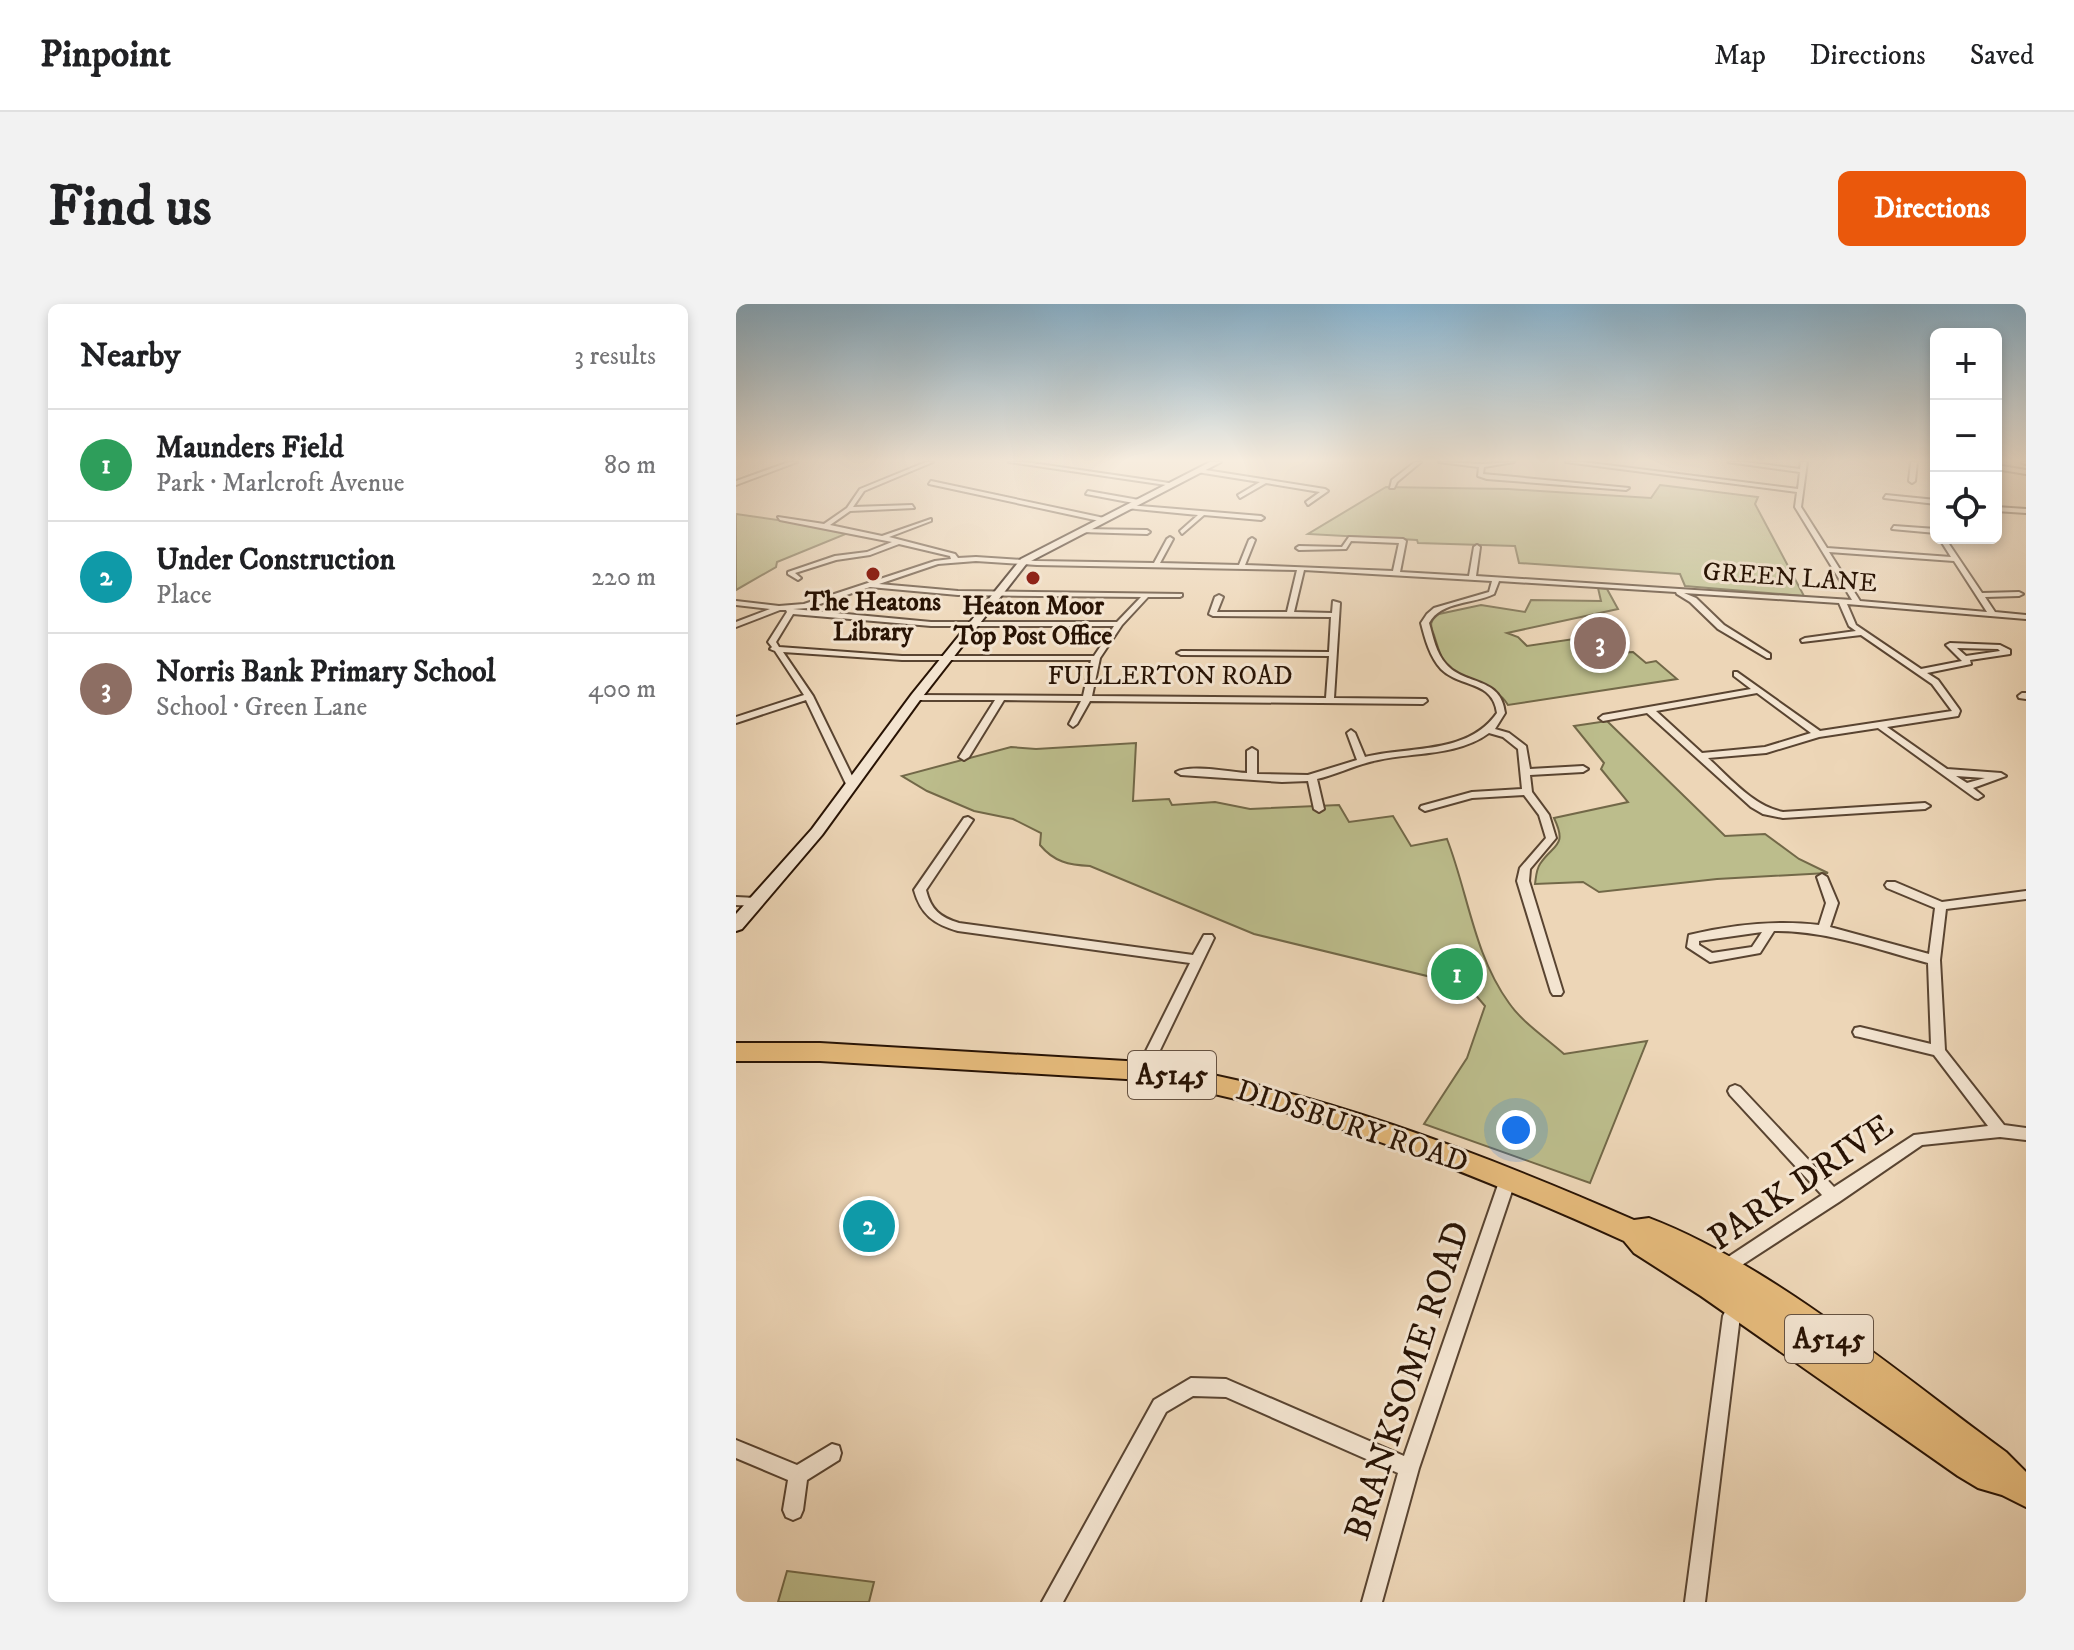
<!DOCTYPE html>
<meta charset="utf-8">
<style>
body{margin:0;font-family:"IM FELL DW Pica",serif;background:#f2f2f2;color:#202124}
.controls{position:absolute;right:24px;top:24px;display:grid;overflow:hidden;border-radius:12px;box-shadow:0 4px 12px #0003}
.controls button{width:72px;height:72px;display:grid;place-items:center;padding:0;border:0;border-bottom:2px solid #e0e0e0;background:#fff;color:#202124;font:40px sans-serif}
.you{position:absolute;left:780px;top:826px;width:28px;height:28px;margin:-20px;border:6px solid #fff;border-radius:50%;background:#1a73e8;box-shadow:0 0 0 12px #1a73e833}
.badge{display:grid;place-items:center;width:52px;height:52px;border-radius:50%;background:#ea580c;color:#fff;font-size:26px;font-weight:700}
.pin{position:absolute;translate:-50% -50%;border:4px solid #fff;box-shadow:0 2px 8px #0006}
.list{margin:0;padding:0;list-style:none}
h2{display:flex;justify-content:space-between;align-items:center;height:104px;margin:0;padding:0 32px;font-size:34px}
h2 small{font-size:26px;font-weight:400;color:#757577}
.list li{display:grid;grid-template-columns:52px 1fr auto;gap:24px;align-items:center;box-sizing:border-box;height:112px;padding:0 32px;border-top:2px solid #e0e0e0}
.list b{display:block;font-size:30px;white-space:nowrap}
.list p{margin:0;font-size:26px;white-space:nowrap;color:#757577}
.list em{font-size:26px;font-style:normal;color:#757577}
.icon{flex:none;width:44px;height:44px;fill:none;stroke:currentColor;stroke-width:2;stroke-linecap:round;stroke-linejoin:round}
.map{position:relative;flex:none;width:1290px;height:1298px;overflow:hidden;border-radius:12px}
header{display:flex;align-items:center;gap:48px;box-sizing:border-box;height:112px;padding:0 40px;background:#fff;border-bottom:2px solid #e0e0e0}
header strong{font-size:38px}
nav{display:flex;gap:44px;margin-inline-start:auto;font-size:28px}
.intro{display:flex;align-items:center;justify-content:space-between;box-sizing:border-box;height:192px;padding:0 48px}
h1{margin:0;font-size:56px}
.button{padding:20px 36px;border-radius:12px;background:#ea580c;color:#fff;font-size:28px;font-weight:700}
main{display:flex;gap:48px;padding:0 48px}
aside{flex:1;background:#fff;border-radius:12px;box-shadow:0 4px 12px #0003}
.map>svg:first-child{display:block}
.green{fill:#bcbd8c;stroke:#726848;stroke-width:2}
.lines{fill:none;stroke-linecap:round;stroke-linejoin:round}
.street-casing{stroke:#594431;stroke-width:4}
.secondary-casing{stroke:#281304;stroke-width:4}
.primary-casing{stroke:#281304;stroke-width:4}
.street{fill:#f3e4d0;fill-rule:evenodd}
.secondary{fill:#f3e4d0;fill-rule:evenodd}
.primary{fill:#e6bb7c;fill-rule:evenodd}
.poi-dot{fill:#8f2418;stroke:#f3e4d0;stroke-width:3}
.labels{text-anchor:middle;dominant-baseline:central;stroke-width:6;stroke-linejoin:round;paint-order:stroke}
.far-street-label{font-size:26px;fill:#281304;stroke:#f3e4d0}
.far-poi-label{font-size:26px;font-weight:bold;fill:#281304;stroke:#f3e4d0}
.shield{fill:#f3e4d0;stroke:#655241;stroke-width:2}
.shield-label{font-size:28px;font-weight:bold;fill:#281304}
.street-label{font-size:30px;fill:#281304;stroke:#f3e4d0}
.near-street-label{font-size:36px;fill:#281304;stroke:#f3e4d0}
</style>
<header>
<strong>Pinpoint</strong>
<nav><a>Map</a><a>Directions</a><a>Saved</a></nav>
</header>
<div class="intro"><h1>Find us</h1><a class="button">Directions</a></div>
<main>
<aside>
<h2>Nearby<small>3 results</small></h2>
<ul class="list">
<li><span class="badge" style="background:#2e9e5b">1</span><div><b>Maunders Field</b><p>Park · Marlcroft Avenue</p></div><em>80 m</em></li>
<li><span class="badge" style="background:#0f9aa8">2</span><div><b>Under Construction</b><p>Place</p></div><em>220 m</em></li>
<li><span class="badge" style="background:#8d6e63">3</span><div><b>Norris Bank Primary School</b><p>School · Green Lane</p></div><em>400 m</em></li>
</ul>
</aside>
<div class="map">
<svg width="1290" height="1298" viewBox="0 0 1290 1298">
<rect width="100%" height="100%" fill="#edd6b7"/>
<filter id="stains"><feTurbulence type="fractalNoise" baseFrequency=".0025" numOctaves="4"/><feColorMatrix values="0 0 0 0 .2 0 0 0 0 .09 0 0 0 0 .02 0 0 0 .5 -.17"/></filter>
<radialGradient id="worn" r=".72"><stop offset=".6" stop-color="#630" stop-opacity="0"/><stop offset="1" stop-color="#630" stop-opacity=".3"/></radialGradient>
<!-- green -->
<g class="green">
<path d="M924 181 1022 193 1019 200 1068 292 949 282 944 270 783 259 779 242 682 239 681 236 572 230 650 183 772 185 915 194Z"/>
<path d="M0 210 117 227 41 258 40 263 0 286Z"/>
<path d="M862 284 871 285 882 305 771 329 782 333 791 342 858 332 875 349 897 348 910 359 920 357 941 375 772 401C758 377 726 382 710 361 704 353 701 340 698 331 694 321 693 317 703 310L745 301 789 308 795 296 865 297Z"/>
<path d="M871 417 989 532 1029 530 1063 555 1092 569 981 575 863 588 847 578 799 580C800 574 800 566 804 560 817 540 832 543 818 514L892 498 865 465 868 459 838 422Z"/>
<path d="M400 439 397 497 433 495 436 501 479 498 514 505 603 501 613 518 657 512 675 542 711 535C732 589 738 651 773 699 786 718 810 734 828 750L911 737 854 879 688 820 731 754 749 702 732 682 518 630 354 562C333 561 318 558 304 541L305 529 277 515 238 507 191 487 166 472 275 443 300 445Z"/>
<path d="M51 1267 138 1278 133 1298H42Z"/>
</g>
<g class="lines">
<defs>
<g id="street">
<path d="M53 158H61L0 181V177Z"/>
<path d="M190 158H197L128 187 117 203 176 201 178 204 114 207 94 221 146 232 195 215V217L153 233 219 250 222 254 240 253 301 257 418 259 431 235 434 233 437 235 424 259 503 261 513 236 516 234 519 236 509 261 657 267 663 239 615 237 610 245 563 246 560 244 563 242 606 243 613 233 667 235 670 237 664 268 733 272 738 243 741 241 744 243 740 272 1116 296 1059 203 1061 188 830 158H847L1062 185 1064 168 992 158H1009L1064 165 1065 158H1071L1065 203 1091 244 1215 253 1203 234H1209L1246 289 1283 288 1287 290 1283 292 1249 293 1259 308 1290 311V315L1111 300 1120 321 1185 365 1226 357 1210 341 1214 339 1264 341 1274 346V350L1234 356 1235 360 1191 369 1202 376 1223 405 1224 407 1222 412 1151 423 1211 465 1265 469 1270 472 1237 484 1247 492 1242 495 1239 494 1142 424 1083 433 1030 449 972 454C994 474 1017 502 1047 508L1189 499 1194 502 1189 505 1047 514 1027 510 1015 503 911 409 867 417 863 414 867 411 1015 385 998 372V368H1001L1084 427 1216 407 1196 380 1125 331 1066 338 1065 336 1069 334 1120 327 1113 322 1103 299 948 289 960 294 988 321 1034 350V354H1031L982 325 954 298 941 290 940 288 763 277 758 290C738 300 705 297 693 319 697 333 700 349 710 360 729 382 765 372 769 409L759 425 773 429 790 442 794 465 847 462 852 465 847 468 794 471 796 488 813 511 820 534 794 565 793 577 827 688 825 691H817L815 688 781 577 784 564 810 534 803 511 788 491 736 494 689 507 684 504 685 502 736 488 786 485 782 445 767 433 753 429C722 452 679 448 642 456 621 460 602 470 581 475L588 505 583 508 578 505 572 477 546 478 445 471 440 468C455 460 493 468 511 469V447L516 444 521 447V470L572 471 621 456 611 429 615 426 619 429 629 453C673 442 732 451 761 409 757 376 724 384 705 365 694 353 689 335 685 319L691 310 698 304 753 288 756 277 568 266 558 308 596 309 597 297 604 299 598 394 690 395 691 397 687 400 354 397 341 420 337 423 333 420 345 397 268 396 233 453 228 456 223 453 259 396H180L176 393 177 391 347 392 355 356H166L47 348 77 392 121 482 116 485 111 482 70 396 0 419V413L68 391 39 347 34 345 36 343 32 338 51 308 50 306H44L0 323V318L34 305 0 301V297L43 302 68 300 199 257 215 255 214 252 163 240 134 251 100 256 59 269 65 274 62 276 52 270V268L99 252 131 248 156 238 44 216 42 213 88 220 111 204 124 185ZM1093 248 1218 257 1251 308 1124 297ZM240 257 301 261 561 266 551 308H481L487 293 483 291 479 293 473 310 477 312 595 313 593 348 445 347 441 349 445 351 593 352 590 394 356 392 364 354 386 321 412 293H444L446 292V290L222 287 143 280 202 260ZM134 283 222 291 405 293 381 318H195L57 305 72 304ZM57 310 195 322H378L358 352H166L43 343 40 338ZM1221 344 1262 345 1264 347 1230 352ZM1021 389 1075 429 1029 443 966 449 920 407ZM1220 472 1249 474 1231 479Z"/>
<path d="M273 158H289L440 180 437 182Z"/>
<path d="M679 158H685L661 178 658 184H654L656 176Z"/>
<path d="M703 158 746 160 778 158 748 163 747 170 893 184 890 186 751 175 742 172 743 163Z"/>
<path d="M1175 158H1181L1179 177 1176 179 1173 177Z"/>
<path d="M1286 158H1290V160L1286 159Z"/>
<path d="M1260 161 1290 166V170L1260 165Z"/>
<path d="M463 165 589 185 592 187 572 201 570 198 584 188 530 179 504 194 502 191 524 178 461 168Z"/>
<path d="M195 177 368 214 371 216 368 218 193 180Z"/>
<path d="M352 187 403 196 406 198 403 200 350 190Z"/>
<path d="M1150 191 1200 196V200L1148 194Z"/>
<path d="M392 201 525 212 528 214 525 216 468 211 446 230 444 227 462 211 390 204Z"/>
<path d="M1260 203 1290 205V209L1260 207Z"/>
<path d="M1158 222 1200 225V229L1156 225Z"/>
<path d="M346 225 411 226 414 228 411 230 344 228Z"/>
<path d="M1286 389H1290V395L1283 394 1282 392Z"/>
<path d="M232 513 237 516 190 586C195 606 204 613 223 619L457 651 468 631H476L478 634 412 771 407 772 402 771 400 767 454 659 222 627C198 620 185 611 178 586L228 514Z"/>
<path d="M1086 570 1091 573 1102 599 1094 623 1193 650 1199 604 1151 584 1149 581 1151 578H1159L1206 598 1290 587V595L1210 605 1204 656 1209 746 1268 821 1290 824V836L1264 833 1186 841 1103 898 989 972 983 969 981 964 983 959 1086 891 994 791 992 787 994 783 999 781 1004 783 1098 883 1178 831 1252 822 1198 751 1124 733 1119 732 1117 728 1119 724 1124 723 1195 740 1192 659C1139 645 1094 627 1038 627L1024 649 974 658 951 643 953 631C994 621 1040 616 1083 621L1090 599 1081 573ZM1026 628 1016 643 976 649 963 641V637Z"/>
<path d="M0 593 20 594 26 598 20 602 0 601Z"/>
<path d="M772 868 777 870 780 875 683 1164 646 1298H626L662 1169 490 1093 457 1092 430 1108 327 1298H306L418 1096 455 1074 490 1075 668 1152 764 875 767 870Z"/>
<path d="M1001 993 1007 995 1009 1001 1004 1012 969 1298H949L987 1012 995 995Z"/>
<path d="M0 1136 61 1161 96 1140 103 1142 105 1149 103 1156 71 1176 67 1206 64 1213 57 1216 50 1213 47 1206 52 1176 0 1154Z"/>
</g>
<path id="secondary" d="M474 158H485L291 259 184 396 86 531 6 625 0 627V610L76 525 176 390 285 255Z"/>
<path id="primary" d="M0 739H84L407 758C576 784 742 848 898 916L913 914C1036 961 1163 1070 1270 1148L1290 1168V1203L1266 1191 1242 1184 1222 1172 965 992 898 949 888 937C735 868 573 803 407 776L84 757H0Z"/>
</defs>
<!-- street casing -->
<use href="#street" class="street-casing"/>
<!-- secondary casing -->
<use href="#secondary" class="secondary-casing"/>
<!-- primary casing -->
<use href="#primary" class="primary-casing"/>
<!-- street -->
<use href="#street" class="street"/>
<!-- secondary -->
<use href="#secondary" class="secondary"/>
<!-- primary -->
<use href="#primary" class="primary"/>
</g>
<!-- sky -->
<linearGradient id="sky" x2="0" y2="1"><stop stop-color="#89b6d3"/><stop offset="0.46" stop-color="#f7eddf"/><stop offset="1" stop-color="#f7eddf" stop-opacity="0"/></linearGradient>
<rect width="1290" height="340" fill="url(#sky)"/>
<!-- markers -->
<g class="poi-dot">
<circle cx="137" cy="270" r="8"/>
<circle cx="297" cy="274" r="8"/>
</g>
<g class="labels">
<!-- far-street labels -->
<g class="far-street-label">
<text transform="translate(1054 274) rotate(4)">GREEN LANE</text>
<text x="434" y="372">FULLERTON ROAD</text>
</g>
<!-- far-poi labels -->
<g class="far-poi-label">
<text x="137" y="298">The Heatons<tspan x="137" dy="30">Library</tspan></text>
<text x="297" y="302">Heaton Moor<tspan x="297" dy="30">Top Post Office</tspan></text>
</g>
<!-- shield labels -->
<g class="shield">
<rect x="392" y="747" width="88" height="48" rx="6"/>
<rect x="1049" y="1011" width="88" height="48" rx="6"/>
</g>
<g class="shield-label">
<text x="436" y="771">A5145</text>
<text x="1093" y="1035">A5145</text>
</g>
<!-- street labels -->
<g class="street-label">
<text transform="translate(616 823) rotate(18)">DIDSBURY ROAD</text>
</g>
<!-- near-street labels -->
<g class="near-street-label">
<text transform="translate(1065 879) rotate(-34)">PARK DRIVE</text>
<text transform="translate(672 1077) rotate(-72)">BRANKSOME ROAD</text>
</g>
</g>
<rect width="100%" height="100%" filter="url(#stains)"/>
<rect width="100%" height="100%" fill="url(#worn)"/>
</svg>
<div class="controls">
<button>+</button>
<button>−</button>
<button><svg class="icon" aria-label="locate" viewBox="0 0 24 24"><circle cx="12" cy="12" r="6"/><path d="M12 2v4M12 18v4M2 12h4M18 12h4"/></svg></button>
</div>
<div class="you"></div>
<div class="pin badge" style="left:721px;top:670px;background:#2e9e5b">1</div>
<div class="pin badge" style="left:133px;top:922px;background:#0f9aa8">2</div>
<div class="pin badge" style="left:864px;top:339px;background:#8d6e63">3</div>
</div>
</main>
